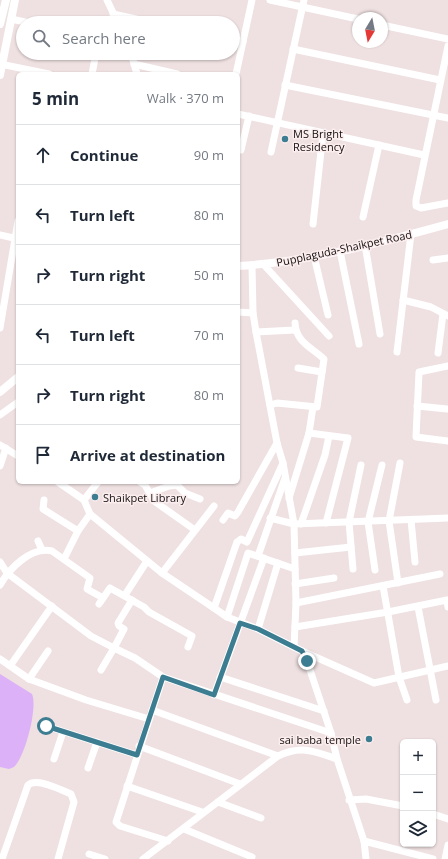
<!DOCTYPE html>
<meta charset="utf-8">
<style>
body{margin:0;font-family:"Open Sans",sans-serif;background:#f6f6f7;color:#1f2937}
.controls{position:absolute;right:12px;bottom:12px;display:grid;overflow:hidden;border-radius:6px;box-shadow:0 1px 3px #0004}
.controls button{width:36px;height:36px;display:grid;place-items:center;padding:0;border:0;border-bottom:1px solid #e0e1e3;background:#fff;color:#1f2937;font:20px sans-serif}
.compass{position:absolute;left:352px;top:12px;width:36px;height:36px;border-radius:50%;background:#fff;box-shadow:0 1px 3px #0004;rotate:190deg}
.stop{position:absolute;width:12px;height:12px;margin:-9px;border:3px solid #3d7d91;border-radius:50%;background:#fff}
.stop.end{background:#3d7d91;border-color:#fff;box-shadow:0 1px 4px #0008}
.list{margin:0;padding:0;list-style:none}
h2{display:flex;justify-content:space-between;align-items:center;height:52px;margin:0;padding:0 16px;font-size:17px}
h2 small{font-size:13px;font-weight:400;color:#747a83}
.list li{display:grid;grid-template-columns:26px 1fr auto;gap:12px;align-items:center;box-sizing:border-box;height:60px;padding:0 16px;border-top:1px solid #e0e1e3}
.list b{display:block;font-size:15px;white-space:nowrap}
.list em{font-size:13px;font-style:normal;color:#747a83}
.icon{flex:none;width:22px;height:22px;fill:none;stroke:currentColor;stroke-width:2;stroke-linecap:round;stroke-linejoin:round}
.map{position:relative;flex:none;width:448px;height:859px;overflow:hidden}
.search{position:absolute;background:#fff;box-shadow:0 1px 3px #0004;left:16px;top:16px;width:224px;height:44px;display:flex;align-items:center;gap:10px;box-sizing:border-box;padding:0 14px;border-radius:22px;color:#747a83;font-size:15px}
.panel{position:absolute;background:#fff;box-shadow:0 1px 3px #0004;left:16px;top:72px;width:224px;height:412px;border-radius:6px}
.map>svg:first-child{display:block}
.water{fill:#dcb1f8}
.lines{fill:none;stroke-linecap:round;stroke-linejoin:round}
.minor{stroke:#fff;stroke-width:7}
.tertiary{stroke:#fff;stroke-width:8}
.route{stroke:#3d7d91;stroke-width:5}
.poi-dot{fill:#3d7d91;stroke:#fceeef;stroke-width:1.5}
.labels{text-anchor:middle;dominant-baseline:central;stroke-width:3;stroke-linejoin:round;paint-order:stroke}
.poi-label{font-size:11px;fill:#151010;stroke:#fceeef;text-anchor:start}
.street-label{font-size:11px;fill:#151010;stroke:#fceeef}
</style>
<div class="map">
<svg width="448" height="859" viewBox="0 0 448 859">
<rect width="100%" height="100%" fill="#efe0e1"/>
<!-- water -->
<path class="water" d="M0 674 32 694C38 707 25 757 14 767L9 769 0 767Z"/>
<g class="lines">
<!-- minor -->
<g class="minor">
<path d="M107 0 118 23"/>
<path d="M270 0 358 19"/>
<path d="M113 14 154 23"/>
<path d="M11 19 30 23"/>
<path d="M382 25 448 39"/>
<path d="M233 40 243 42"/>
<path d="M448 46 416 200V206L421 208 448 203"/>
<path d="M293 49 440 80"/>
<path d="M131 53 137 74"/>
<path d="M0 64 49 74"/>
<path d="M134 64 177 74"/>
<path d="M92 74 96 53"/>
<path d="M236 74 252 0"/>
<path d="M285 85 448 118"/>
<path d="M238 114 424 155"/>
<path d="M241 150 249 116"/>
<path d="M271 152 304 0"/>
<path d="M363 217 379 145"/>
<path d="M313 224 323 133"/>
<path d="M0 235 18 239"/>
<path d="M365 245 380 334"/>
<path d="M340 251 359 344"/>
<path d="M314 256 328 315"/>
<path d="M433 260 448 258"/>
<path d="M252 265 253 313 256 332 277 443 283 463 294 524 296 603 294 647"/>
<path d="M264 265 329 336"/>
<path d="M403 300 431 307 448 316"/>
<path d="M238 312 253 313"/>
<path d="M0 328 18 221"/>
<path d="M256 332 295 330"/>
<path d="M397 352 411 234"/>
<path d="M438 353 443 314"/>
<path d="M448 366 419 372 416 437 448 441"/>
<path d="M298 368 322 372"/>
<path d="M270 405 277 403 317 407 324 359C311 347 296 342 295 323"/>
<path d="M417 406 447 409"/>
<path d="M0 415 18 402"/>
<path d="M309 433 348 438 326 523"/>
<path d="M0 445 18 456"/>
<path d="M0 466 6 448"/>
<path d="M58 482 84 500 90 514 162 573 214 608 227 617 258 629 302 651 307 661 331 733 337 759C314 751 301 745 278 756L143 859"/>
<path d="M140 482 145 485 154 501 195 530"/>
<path d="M177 485 185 493 200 499"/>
<path d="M150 493 169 486 177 485"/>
<path d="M289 498 309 433 313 407"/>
<path d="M44 500 43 509 78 531"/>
<path d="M84 500 98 482"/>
<path d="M270 518 294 524 448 518"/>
<path d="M223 520 228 513 235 516 238 512 277 443"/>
<path d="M411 520 415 562"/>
<path d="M301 524 325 455 329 436"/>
<path d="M38 541 42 550"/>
<path d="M295 553 351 547"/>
<path d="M258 556 285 478"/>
<path d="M64 559 78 531 90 514"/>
<path d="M0 562 7 573 91 636 114 648 101 670"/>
<path d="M353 569 349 522 361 465"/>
<path d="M375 570 368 522 382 465"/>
<path d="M162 573 214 506"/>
<path d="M398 583 389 521 400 463"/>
<path d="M295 584 334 578"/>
<path d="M0 585C9 569 31 546 52 551L90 578 87 589 103 598"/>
<path d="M383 586 399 677 407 700"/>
<path d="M125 595 147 561"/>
<path d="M132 600 118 623 119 626 124 629 114 648 135 658 163 677"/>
<path d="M296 603 440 574"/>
<path d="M99 604 110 588 144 607 149 612 192 636 188 647"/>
<path d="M418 607 436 700"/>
<path d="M214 608 237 542 241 539 247 542 283 463"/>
<path d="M227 617 248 553 295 569"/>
<path d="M295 627 388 612 447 600 448 607"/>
<path d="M258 629 278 563"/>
<path d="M302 651 374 683 448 666"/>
<path d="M0 659 29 679 86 700 149 719"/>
<path d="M10 666 52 606"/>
<path d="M220 677 324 711"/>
<path d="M29 679 48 651"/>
<path d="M214 695 264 558"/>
<path d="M152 710 278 756"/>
<path d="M46 726 137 755"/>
<path d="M139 746 240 784"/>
<path d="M54 759 63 732"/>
<path d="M337 759 364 841 366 859"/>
<path d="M88 768 97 742"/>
<path d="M127 786 202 812"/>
<path d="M349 800 366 799 403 806"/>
<path d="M218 802 261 818"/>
<path d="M433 814 448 819"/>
<path d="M184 829 252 857"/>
<path d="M168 841 120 826 116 822 163 677 331 733"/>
<path d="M364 841 433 859"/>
<path d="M89 854 105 859"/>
<path d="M2 859 28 785C37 777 61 790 71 794L74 802 58 859"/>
<path d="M445 859 448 845"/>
</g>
<!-- tertiary -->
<g class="tertiary">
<path d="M0 24 6 0"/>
<path d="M0 75 15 0"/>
<path d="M238 266C309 262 379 243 448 224"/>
<path d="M0 392 18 377"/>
</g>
</g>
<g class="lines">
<!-- route -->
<path class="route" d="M46 726 137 755 163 677 214 695 240 623 258 629 302 651 307 661"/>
</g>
<!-- markers -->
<g class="poi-dot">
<circle cx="285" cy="139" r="4"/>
<circle cx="95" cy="497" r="4"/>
<circle cx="369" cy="739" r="4"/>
</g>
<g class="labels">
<!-- poi labels -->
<g class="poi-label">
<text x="293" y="133">MS Bright<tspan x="293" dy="13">Residency</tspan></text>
<text x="103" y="497">Shaikpet Library</text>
<text x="361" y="739" text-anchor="end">sai baba temple</text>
</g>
<!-- street labels -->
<g class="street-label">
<text transform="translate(344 248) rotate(-12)">Pupplaguda-Shaikpet Road</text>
</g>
</g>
</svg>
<div class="controls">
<button>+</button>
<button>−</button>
<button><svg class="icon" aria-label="layers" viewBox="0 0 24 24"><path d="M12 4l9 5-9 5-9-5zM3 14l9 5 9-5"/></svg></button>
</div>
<svg class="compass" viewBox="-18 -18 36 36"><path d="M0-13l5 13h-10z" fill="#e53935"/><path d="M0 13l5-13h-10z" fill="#747a83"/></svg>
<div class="stop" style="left:46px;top:726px"></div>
<div class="stop end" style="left:307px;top:661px"></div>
<div class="search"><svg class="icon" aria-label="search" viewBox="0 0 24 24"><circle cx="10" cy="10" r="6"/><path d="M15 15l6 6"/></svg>Search here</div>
<section class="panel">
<h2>5 min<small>Walk · 370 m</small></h2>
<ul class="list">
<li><svg class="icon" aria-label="ahead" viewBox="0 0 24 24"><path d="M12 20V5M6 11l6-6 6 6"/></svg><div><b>Continue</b></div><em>90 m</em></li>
<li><svg class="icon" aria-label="left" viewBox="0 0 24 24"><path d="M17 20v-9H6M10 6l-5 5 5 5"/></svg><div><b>Turn left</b></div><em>80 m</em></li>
<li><svg class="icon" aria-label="right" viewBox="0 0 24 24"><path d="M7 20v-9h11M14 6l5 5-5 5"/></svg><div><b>Turn right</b></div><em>50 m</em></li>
<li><svg class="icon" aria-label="left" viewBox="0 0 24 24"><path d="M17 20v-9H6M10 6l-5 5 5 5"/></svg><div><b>Turn left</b></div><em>70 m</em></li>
<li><svg class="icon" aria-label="right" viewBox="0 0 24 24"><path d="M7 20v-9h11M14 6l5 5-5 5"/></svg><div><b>Turn right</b></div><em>80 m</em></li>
<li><svg class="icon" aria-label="arrive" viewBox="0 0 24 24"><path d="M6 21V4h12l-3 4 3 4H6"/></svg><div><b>Arrive at destination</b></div></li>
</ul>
</section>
</div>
